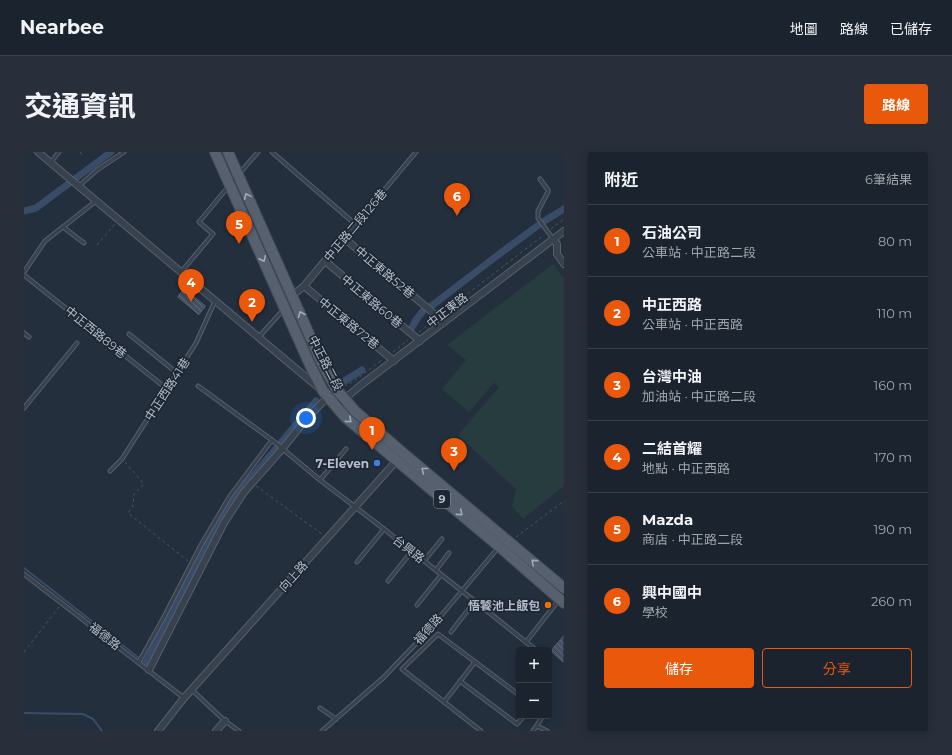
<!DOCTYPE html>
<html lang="zh-TW">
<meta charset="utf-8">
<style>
body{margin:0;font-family:Montserrat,"Noto Sans TC",sans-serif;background:#282f3a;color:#f1f3f6}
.controls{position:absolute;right:12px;bottom:12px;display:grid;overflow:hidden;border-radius:4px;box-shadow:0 2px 10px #0003}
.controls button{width:36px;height:36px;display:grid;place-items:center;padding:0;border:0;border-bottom:1px solid #39404a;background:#1b232e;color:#f1f3f6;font:20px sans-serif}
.you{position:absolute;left:282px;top:266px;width:14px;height:14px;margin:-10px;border:3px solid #fff;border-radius:50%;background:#1a73e8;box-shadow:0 0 0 6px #1a73e833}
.badge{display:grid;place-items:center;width:26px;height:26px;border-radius:50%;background:#ea580c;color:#fff;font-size:13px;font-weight:700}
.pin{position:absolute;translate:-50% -33px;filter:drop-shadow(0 1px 2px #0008)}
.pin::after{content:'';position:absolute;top:21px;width:14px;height:12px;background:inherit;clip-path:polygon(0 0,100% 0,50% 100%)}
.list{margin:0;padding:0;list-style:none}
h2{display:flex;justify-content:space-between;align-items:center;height:52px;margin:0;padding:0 16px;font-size:17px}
h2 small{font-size:13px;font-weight:400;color:#a0a4aa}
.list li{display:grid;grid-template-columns:26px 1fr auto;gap:12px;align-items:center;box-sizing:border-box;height:72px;padding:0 16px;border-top:1px solid #39404a}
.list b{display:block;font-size:15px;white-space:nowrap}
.list p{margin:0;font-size:13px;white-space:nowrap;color:#a0a4aa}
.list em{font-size:13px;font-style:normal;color:#a0a4aa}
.actions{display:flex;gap:8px;padding:12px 16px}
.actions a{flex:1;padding:9px 0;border:1px solid #ea580c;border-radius:4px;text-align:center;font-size:14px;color:#ea580c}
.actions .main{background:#ea580c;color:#fff}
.map{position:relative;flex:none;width:540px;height:579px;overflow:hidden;border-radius:4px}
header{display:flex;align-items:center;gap:24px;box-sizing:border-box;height:56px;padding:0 20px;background:#1b232e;border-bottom:1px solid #39404a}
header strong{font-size:19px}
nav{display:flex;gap:22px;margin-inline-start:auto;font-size:14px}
.intro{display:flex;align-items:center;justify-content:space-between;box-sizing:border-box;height:96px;padding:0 24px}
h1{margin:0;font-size:28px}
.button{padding:10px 18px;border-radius:4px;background:#ea580c;color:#fff;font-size:14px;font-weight:700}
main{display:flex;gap:24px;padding:0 24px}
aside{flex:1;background:#1b232e;border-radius:4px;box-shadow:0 2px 10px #0003}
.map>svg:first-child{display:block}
.green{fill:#263c3f}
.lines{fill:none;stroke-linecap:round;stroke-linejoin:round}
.stream{stroke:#394c67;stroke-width:2}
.canal{stroke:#394c67;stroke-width:7}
.building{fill:url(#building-back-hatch);stroke:#1f2835}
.lane-casing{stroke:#565f6c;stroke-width:5}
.street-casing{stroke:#565f6c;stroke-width:8}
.primary-casing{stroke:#414a57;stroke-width:12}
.path{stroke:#44595c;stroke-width:1;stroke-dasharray:3 3;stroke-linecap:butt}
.lane{stroke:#38414e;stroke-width:3}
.street{stroke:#38414e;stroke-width:6}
.primary{stroke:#56606e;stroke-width:10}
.oneway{stroke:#a1aab7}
.shop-dot{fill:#3f7fe0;stroke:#1d2633;stroke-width:1.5}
.food-dot{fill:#e8710a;stroke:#1d2633;stroke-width:1.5}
.labels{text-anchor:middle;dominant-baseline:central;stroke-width:3.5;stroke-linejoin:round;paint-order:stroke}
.shield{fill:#1d2633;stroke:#878f9c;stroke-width:1}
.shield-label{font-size:11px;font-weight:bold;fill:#b4bcc9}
.street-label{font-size:12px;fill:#b4bcc9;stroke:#1d2633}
.poi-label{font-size:12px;font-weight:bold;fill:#b4bcc9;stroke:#1d2633;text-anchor:end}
</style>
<header>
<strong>Nearbee</strong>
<nav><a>地圖</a><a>路線</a><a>已儲存</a></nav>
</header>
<div class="intro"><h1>交通資訊</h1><a class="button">路線</a></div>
<main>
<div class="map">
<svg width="540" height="579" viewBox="0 0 540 579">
<defs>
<pattern id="building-back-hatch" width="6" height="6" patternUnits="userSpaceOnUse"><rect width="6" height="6" fill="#455162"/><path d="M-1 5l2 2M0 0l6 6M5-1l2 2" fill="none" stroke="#5d6877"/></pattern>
</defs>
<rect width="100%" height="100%" fill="#242f3e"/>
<!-- green -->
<path class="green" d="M529 112 540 127V334L499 367 488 354 492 337 434 283 475 235 468 229 470 231 445 260 418 237 442 208 423 193Z"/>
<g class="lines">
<!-- stream -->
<g class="stream">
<path d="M204 350 222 327 224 326 251 295 252 296"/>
<path d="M0 416 120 510"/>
<path d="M123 511 120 510 121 507 187 378"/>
<path d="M0 561 59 562 69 567 78 579"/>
</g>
<!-- canal -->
<g class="canal">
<path d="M0 59 12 56 87 0"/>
<path d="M522 68 540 57"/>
<path d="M387 177 392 168 399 159 410 152 470 106 516 72"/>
<path d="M319 230 338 218"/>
<path d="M125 512 123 511 201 359 218 337 292 249"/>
</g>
</g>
<!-- building -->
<g class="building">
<path d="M160 135 183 154 175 164 152 145Z"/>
<path d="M540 482V512L525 499Z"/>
</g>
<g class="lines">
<defs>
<g id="lane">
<path d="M248 0 331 72"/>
<path d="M27 10 35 0"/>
<path d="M516 27 524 38V40L514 59V66L529 87"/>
<path d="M208 30 234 0"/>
<path d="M55 34 73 18 100 0"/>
<path d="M39 75 60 91"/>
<path d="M320 86 392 0"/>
<path d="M0 120 21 89 72 49"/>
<path d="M157 120 189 82 175 70 204 35"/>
<path d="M0 123 143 237"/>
<path d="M0 181 5 185"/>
<path d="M105 182 153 221"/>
<path d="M234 186 260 157"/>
<path d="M0 256 53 191"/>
<path d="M248 288 296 328 360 377 512 498"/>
<path d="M86 319 98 307 172 191 191 149"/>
<path d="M296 328 322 297"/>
<path d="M400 409 418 387"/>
<path d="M333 410 360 377"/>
<path d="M412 418 425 401"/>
<path d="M0 422 160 546"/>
<path d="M364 429 388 399"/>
<path d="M393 453 417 423"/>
<path d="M427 480 451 449"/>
<path d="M502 490 534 449"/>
<path d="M115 510 141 463 177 393 206 344 248 288 174 234"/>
<path d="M436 529 493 572 500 564"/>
<path d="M168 538 201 569 215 579"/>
<path d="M420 550 451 510"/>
<path d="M296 556 312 567"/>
<path d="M513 574 523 579"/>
<path d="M298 579 359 526 405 478 474 396"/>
<path d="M457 579 378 517 414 482 495 543"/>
<path d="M509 579 519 564"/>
</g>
<g id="street">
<path d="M14 0 295 236"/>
<path d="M529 87 533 92V102L540 112"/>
<path d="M301 109 396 189"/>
<path d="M280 134 370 209"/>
<path d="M269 143 280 134 320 86 420 170"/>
<path d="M311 255 337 233 540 79"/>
<path d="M125 518 200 371 220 340 259 296 283 266 306 243"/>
<path d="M134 579 160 546 374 307"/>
<path d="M192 579 201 569"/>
</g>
<g id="primary">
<path d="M191 0 286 213 299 239 322 266 478 397 540 451"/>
<path d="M204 0 297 209 313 238 331 259 379 301 540 436"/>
</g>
</defs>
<!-- lane casing -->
<use href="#lane" class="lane-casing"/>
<!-- street casing -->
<use href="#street" class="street-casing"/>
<!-- primary casing -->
<use href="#primary" class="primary-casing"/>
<!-- path -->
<g class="path">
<path d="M56 0 59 4"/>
<path d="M527 77 540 67"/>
<path d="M73 93 91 72"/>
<path d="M420 160 520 83"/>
<path d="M395 180 409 169"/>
<path d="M369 200 384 188"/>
<path d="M320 234 329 230 359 207"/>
<path d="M101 310 120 332 110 342 109 354 104 361 164 409"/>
<path d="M232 334 298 382"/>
<path d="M492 385 540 349"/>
<path d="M0 500 35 455"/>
</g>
<!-- lane -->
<use href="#lane" class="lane"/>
<!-- street -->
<use href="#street" class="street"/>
<!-- primary -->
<use href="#primary" class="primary"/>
</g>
<!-- one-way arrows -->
<defs><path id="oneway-chevron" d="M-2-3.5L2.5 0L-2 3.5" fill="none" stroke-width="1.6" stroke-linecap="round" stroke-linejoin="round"/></defs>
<g class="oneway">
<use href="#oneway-chevron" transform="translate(223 44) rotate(-114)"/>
<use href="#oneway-chevron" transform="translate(239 107) rotate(65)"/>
<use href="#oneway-chevron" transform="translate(277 162) rotate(-113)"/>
<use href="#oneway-chevron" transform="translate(325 268) rotate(41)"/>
<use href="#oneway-chevron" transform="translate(400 318) rotate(-141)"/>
<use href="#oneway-chevron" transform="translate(436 361) rotate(40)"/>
<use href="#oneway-chevron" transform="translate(510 410) rotate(-139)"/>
</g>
<!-- markers -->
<circle class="shop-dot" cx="353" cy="311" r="4"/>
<circle class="food-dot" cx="524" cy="453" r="4"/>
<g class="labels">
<!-- shield labels -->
<rect class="shield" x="410" y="338" width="16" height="18" rx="3"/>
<g class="shield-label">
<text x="418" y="347">9</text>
</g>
<!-- street labels -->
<g class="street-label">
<text transform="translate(331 73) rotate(-50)">中正路二段126巷</text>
<text transform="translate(361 120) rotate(40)">中正東路52巷</text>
<text transform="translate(348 149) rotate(40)">中正東路60巷</text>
<text transform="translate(423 158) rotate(-38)">中正東路</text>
<text transform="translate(325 171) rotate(39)">中正東路72巷</text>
<text transform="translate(72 180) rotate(39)">中正西路89巷</text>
<text transform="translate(302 211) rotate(63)">中正路二段</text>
<text transform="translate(143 237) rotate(-57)">中正西路41巷</text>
<text transform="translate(385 397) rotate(38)">台興路</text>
<text transform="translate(269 424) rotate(-48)">向上路</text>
<text transform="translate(404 477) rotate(-48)">福德路</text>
<text transform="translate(81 484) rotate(38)">福德路</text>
</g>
<!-- poi labels -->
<g class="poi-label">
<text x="345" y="311">7-Eleven</text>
<text x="516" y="453">悟饕池上飯包</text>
</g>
</g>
</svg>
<div class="controls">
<button>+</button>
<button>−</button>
</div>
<div class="you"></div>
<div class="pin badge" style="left:348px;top:298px">1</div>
<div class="pin badge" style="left:228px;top:170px">2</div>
<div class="pin badge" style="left:430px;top:319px">3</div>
<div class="pin badge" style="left:167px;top:150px">4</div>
<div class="pin badge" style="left:215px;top:92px">5</div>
<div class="pin badge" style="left:433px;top:64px">6</div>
</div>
<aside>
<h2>附近<small>6筆結果</small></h2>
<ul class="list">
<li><span class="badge">1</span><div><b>石油公司</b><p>公車站 · 中正路二段</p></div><em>80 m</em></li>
<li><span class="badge">2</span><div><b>中正西路</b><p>公車站 · 中正西路</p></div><em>110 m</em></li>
<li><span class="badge">3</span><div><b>台灣中油</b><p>加油站 · 中正路二段</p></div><em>160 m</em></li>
<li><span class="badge">4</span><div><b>二結首耀</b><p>地點 · 中正西路</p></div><em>170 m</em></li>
<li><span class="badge">5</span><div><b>Mazda</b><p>商店 · 中正路二段</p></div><em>190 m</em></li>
<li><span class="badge">6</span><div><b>興中國中</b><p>學校</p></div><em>260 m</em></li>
</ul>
<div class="actions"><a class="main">儲存</a><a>分享</a></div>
</aside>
</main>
